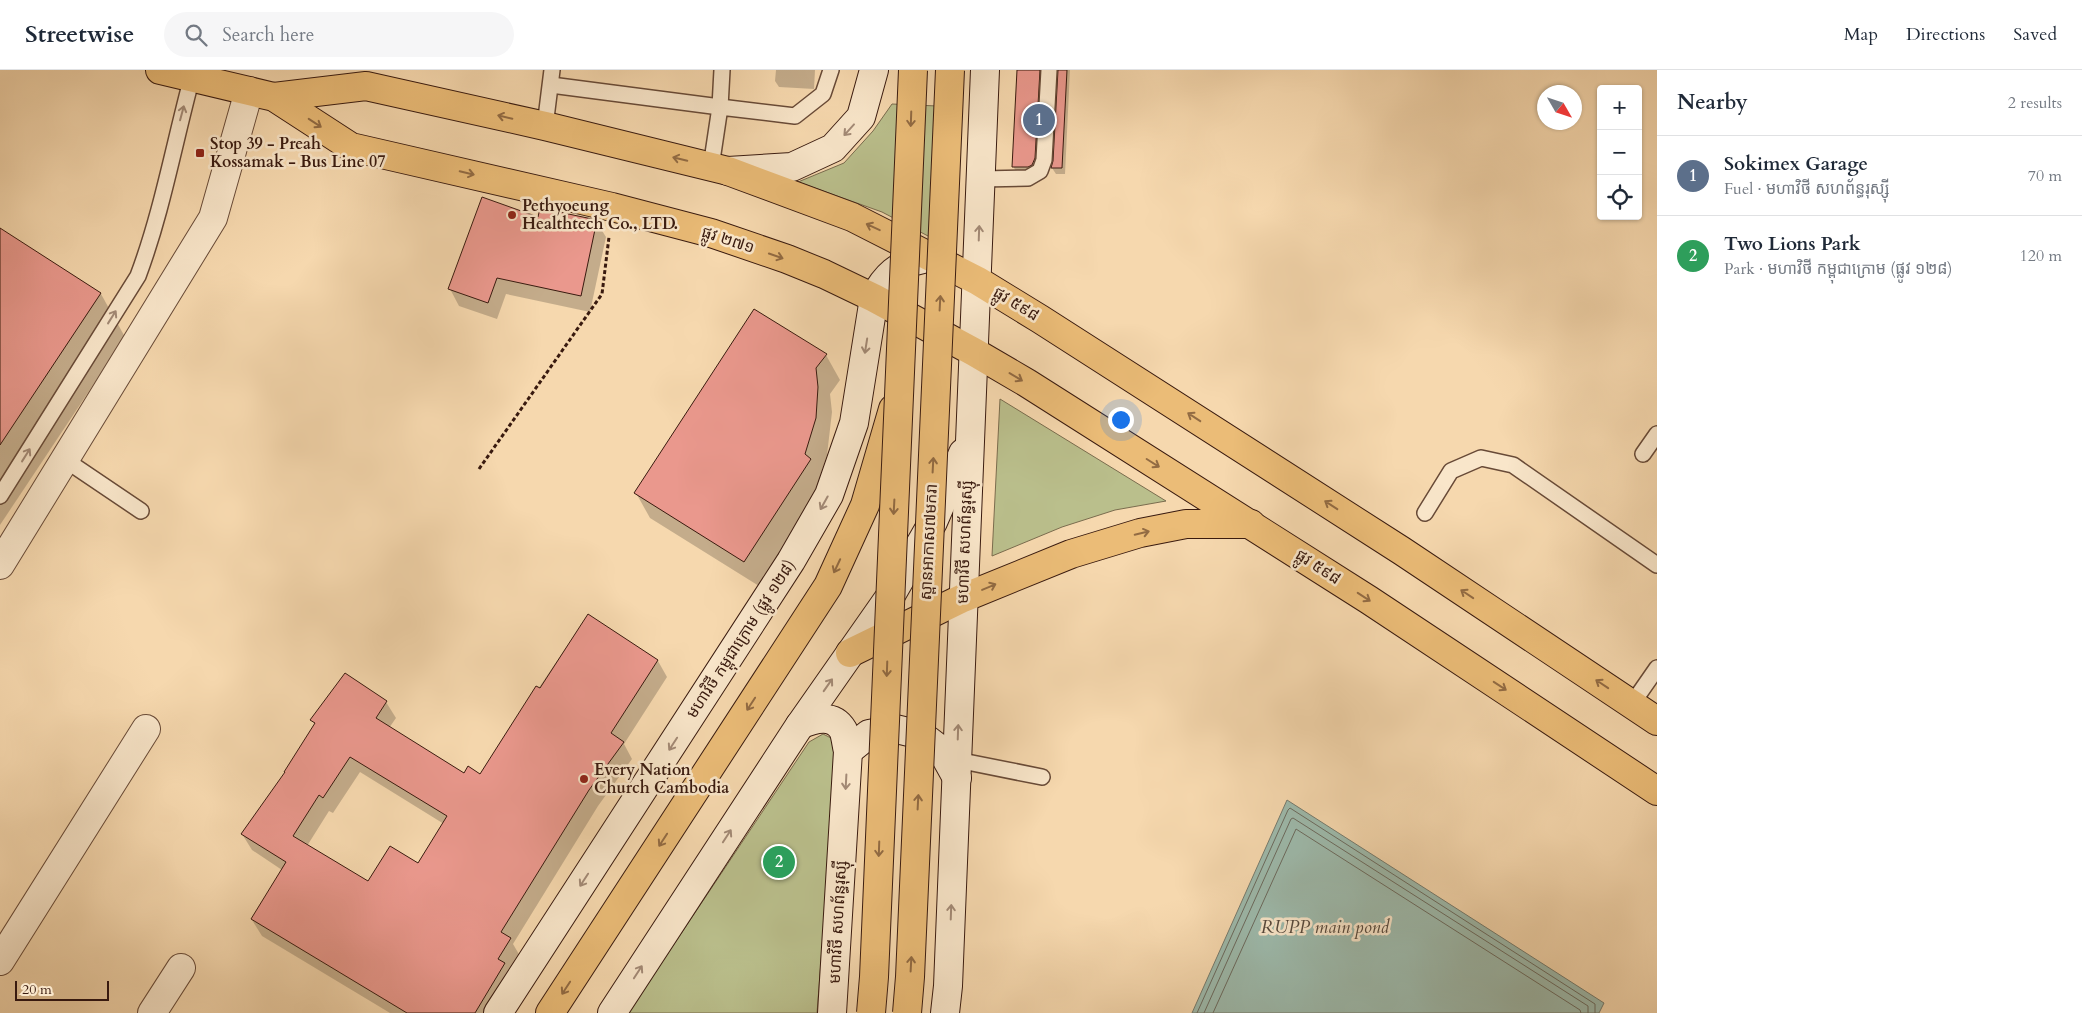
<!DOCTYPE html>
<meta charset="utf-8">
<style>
body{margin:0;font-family:Cardo,"Noto Sans Khmer",serif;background:#f6f6f7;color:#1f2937}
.controls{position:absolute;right:15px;top:15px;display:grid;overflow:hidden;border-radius:5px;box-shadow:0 1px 4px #0004}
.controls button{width:45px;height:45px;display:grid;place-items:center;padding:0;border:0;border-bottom:1px solid #e0e1e3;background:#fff;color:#1f2937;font:25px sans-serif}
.compass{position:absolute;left:1537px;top:15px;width:45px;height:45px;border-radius:50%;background:#fff;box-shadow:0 1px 4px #0004;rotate:129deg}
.scale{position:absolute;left:15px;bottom:12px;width:94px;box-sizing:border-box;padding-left:5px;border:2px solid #391a0f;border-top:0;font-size:14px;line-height:18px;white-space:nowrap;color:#391a0f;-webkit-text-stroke:4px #f9e6ca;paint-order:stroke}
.you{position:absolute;left:1120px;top:349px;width:18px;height:18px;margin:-12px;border:4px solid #fff;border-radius:50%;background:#1a73e8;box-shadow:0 0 0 8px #1a73e833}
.badge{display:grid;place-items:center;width:32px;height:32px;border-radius:50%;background:#8f2418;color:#fff;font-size:16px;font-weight:700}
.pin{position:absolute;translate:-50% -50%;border:2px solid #fff;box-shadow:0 1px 5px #0006}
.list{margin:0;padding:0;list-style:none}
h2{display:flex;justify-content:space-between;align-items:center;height:65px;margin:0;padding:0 20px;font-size:21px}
h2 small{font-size:16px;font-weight:400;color:#747a83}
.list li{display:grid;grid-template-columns:32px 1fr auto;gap:15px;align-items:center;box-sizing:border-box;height:80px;padding:0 20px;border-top:1px solid #e0e1e3}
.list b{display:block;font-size:19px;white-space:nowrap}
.list p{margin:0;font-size:16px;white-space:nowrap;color:#747a83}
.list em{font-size:16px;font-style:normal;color:#747a83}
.icon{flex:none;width:28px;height:28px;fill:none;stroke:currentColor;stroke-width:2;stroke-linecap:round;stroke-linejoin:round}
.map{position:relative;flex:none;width:1657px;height:943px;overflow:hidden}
header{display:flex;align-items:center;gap:30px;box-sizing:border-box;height:70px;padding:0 25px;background:#fff;border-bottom:1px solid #e0e1e3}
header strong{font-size:24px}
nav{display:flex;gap:28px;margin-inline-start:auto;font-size:18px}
.search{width:350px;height:45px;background:#f6f6f7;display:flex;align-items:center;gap:12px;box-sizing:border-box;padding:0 18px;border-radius:28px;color:#747a83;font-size:19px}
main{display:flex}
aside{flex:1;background:#fff}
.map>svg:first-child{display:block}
.green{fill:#babf8c;stroke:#7a6c4e}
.water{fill:#9dbaac;stroke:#757a6d}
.shadow{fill:#0003;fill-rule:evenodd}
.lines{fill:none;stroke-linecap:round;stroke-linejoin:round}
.shore{stroke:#6b6a5e;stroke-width:1}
.building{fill:#ea988d;stroke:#391a0f;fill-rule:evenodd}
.service-casing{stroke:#684a37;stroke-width:18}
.minor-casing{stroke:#684a37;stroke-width:30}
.secondary-casing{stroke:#391a0f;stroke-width:30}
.primary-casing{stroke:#391a0f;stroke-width:30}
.trunk-casing{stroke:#391a0f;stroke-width:30}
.path{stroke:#391a0f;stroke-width:3;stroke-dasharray:4 2.5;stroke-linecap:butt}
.service{stroke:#f9e6ca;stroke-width:15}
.minor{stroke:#f9e6ca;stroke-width:28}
.secondary{stroke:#f9e6ca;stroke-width:28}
.primary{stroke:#ebbc77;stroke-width:28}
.trunk{stroke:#ebbc77;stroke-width:28}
.trunk-bridge-casing{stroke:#391a0f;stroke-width:30;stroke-linecap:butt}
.trunk-bridge{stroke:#ebbc77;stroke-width:28}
.oneway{stroke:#a38a76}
.oneway2{stroke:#926b43}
.poi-dot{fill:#8f2418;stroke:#f9e6ca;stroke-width:2}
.labels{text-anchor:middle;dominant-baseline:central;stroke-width:5;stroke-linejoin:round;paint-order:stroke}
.poi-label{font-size:16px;font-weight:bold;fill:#391a0f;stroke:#f9e6ca;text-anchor:start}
.street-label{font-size:16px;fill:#391a0f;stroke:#f9e6ca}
.water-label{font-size:18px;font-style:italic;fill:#574a3e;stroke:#f9e6ca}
</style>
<header>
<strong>Streetwise</strong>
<div class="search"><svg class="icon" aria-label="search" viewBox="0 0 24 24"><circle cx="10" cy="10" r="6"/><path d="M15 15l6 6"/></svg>Search here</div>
<nav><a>Map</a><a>Directions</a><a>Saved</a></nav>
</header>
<main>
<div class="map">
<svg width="1657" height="943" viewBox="0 0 1657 943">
<rect width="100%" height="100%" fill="#f6d8ae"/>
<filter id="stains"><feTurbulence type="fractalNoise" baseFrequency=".004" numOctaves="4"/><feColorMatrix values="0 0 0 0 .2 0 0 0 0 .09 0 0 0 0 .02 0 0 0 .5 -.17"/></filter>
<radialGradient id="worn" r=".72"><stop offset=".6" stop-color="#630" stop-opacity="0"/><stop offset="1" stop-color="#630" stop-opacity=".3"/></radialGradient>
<!-- green -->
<g class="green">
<path d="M892 34 960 37 953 179 882 142 798 112 844 93 873 61Z"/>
<path d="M1000 329 1166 431 1115 440 1062 457 992 486Z"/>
<path d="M823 664 835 670 837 683 817 943H628L809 672Z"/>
</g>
<!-- water -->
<path class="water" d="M1287 730 1604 933 1599 943H1192Z"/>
<!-- shadow -->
<g class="shadow">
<path d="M776 0H815L814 19 779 17 775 11Z"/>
<path d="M1018 0H1046L1038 95 1035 101 1017 103 1013 96Z"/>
<path d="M1059 0H1070L1065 104H1056L1052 98 1055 91Z"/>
<path d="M539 149 596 151 606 167 590 242 506 224 497 249 459 236 450 219Z"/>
<path d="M0 159 101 224 125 267 0 455Z"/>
<path d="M754 240 826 285 840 310 830 324 832 342 827 385 820 406 824 414 759 516 650 448 636 423Z"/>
<path d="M588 545 658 591 667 607 624 674 632 689 598 736 513 874 520 886 494 943H390L262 866 252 850 282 800 252 780 242 764 286 703 315 655 312 650 386 632 396 648 389 658 464 704 480 705ZM360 702 444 754 418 795 368 813 307 776 329 741 333 743Z"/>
</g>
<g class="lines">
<!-- shore -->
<g class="shore">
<path d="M1197 943 1288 740 1290 738 1595 934V943"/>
<path d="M1204 943 1291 749 1293 748 1588 936V943"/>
<path d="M1213 943 1296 759 1580 940 1581 943"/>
</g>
</g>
<!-- building -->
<g class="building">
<path d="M1017 0H1040L1035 88 1032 95 1028 97H1012Z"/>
<path d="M1058 0H1067L1062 98H1051L1053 91Z"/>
<path d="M482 127 538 147 540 138 597 150 581 226 497 208 488 233 448 219Z"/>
<path d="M0 158 101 223 0 375Z"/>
<path d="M754 239 827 284 816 298 818 317 816 348 805 384 811 389 744 492 634 423Z"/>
<path d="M588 544 658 590 611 663 624 672 589 720 501 862 511 868 498 889 505 893 475 943H407L251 849 286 792 241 764 285 702H284L315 653 310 650 345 603 387 631 376 648 464 703 468 696 480 704 536 616 540 618ZM350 687 447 746 418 793 390 776 368 811 293 766 319 725 323 728Z"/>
</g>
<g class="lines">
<defs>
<g id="service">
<path d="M551 15 720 37 722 0"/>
<path d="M545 56 552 0"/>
<path d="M711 97 720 37 795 46 823 24 831 0"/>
<path d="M981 109 1028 108 1040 101 1044 90 1049 0"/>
<path d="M1643 384 1657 364"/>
<path d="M64 389 141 441"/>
<path d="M0 426 138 206C162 142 174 74 192 7"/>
<path d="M1425 443 1451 401 1481 388 1513 395 1657 495"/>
<path d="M1632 634 1657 598"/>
<path d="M957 690 1042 707"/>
</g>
<g id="minor">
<path d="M0 495 213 148 249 21"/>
<path d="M0 891 146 659"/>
<path d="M152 943 181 898"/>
</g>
<g id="secondary">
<path d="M728 101 792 97 833 78 861 47 874 0"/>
<path d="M800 655C814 649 833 643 843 660 846 666 846 675 848 681L832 943"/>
<path d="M848 681 869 664 896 659 921 665 942 681 957 708"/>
<path d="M498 943 791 491 829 425 854 353 874 228C885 206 898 194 923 189"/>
<path d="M612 943 800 655 891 525 933 452 963 383"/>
<path d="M945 943 948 916 985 0"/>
</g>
<g id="primary">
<path d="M160 0 274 27 351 77 612 137 711 163 787 189 824 204 874 228 974 282 1027 313 1369 530 1657 721"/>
<path d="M274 27 366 16 545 56 728 101 852 147 978 211 1040 249 1402 481 1657 651"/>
<path d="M850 583 963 528 1071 484 1140 463 1186 454H1251"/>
</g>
<path id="trunk" d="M550 943 828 516 865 435 893 339"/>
</defs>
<!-- service casing -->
<use href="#service" class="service-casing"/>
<!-- minor casing -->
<use href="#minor" class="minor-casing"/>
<!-- secondary casing -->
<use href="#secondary" class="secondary-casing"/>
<!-- primary casing -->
<use href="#primary" class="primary-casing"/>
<!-- trunk casing -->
<use href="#trunk" class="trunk-casing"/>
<!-- path -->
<path class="path" d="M479 399 602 224 609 167"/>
<!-- service -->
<use href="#service" class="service"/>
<!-- minor -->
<use href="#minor" class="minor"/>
<!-- secondary -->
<use href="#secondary" class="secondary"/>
<!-- primary -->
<use href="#primary" class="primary"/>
<!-- trunk -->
<use href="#trunk" class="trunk"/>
<defs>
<g id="trunk-bridge">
<path d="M871 943 874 907 913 0"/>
<path d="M907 943 910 907 950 0"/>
</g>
</defs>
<!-- trunk-bridge casing -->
<use href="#trunk-bridge" class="trunk-bridge-casing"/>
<!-- trunk-bridge -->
<use href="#trunk-bridge" class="trunk-bridge"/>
</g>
<!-- one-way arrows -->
<defs><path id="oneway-shaft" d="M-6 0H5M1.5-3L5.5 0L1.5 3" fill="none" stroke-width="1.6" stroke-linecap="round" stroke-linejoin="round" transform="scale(1.25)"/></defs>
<g class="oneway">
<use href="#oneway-shaft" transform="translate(182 43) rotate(-75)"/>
<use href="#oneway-shaft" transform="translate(849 60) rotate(132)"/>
<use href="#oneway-shaft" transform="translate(979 163) rotate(-88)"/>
<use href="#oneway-shaft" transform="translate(112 247) rotate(-58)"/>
<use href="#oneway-shaft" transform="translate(866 276) rotate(99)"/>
<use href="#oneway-shaft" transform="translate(26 385) rotate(-58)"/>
<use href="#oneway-shaft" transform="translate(824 433) rotate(119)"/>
<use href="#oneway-shaft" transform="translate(828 615) rotate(-55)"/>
<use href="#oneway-shaft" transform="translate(958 662) rotate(-88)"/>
<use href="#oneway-shaft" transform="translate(673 674) rotate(123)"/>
<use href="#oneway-shaft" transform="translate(846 712) rotate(93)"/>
<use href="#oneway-shaft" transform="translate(727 766) rotate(-57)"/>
<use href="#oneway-shaft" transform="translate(584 810) rotate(123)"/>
<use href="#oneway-shaft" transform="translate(951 842) rotate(-88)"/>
<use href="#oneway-shaft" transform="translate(638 902) rotate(-57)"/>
</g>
<g class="oneway2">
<use href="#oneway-shaft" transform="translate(505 47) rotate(-167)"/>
<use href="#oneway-shaft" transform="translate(911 49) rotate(92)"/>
<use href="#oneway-shaft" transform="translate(315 53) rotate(33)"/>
<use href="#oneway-shaft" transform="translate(680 89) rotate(-166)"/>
<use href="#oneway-shaft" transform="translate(467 103) rotate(13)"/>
<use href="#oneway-shaft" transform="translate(873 157) rotate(-155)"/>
<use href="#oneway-shaft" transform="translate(776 186) rotate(19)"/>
<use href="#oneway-shaft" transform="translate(940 233) rotate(-87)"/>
<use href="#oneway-shaft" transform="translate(1016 307) rotate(31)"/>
<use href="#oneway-shaft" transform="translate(1194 347) rotate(-147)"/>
<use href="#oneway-shaft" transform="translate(1153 393) rotate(32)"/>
<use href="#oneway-shaft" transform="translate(933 395) rotate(-87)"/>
<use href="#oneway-shaft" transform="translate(1331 435) rotate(-147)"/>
<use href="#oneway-shaft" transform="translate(894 437) rotate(93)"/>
<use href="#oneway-shaft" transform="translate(1142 463) rotate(-13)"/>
<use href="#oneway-shaft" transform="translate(837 496) rotate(115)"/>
<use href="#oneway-shaft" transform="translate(989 517) rotate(-23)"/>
<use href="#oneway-shaft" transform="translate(1467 524) rotate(-146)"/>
<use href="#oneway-shaft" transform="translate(1364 527) rotate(33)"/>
<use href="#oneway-shaft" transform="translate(887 599) rotate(92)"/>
<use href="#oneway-shaft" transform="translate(1602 614) rotate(-146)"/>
<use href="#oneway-shaft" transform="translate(1500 616) rotate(33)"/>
<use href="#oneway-shaft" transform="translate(751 634) rotate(123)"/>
<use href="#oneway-shaft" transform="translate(918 732) rotate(-87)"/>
<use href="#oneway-shaft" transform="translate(663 770) rotate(123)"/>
<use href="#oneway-shaft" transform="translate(879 779) rotate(92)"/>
<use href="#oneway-shaft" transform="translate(911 894) rotate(-87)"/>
<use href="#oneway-shaft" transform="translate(566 918) rotate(123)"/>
</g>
<!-- markers -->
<g class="poi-dot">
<rect x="195" y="78" width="10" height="10" rx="2.5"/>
<circle cx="512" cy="145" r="5"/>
<circle cx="584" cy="709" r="5"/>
</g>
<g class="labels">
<!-- poi labels -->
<g class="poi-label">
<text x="210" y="74">Stop 39 - Preah<tspan x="210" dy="18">Kossamak - Bus Line 07</tspan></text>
<text x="522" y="136">Pethyoeung<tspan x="522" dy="18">Healthtech Co., LTD.</tspan></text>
<text x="594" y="700">Every Nation<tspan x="594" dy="18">Church Cambodia</tspan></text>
</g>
<!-- street labels -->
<g class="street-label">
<text transform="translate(728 170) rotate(18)">ផ្លូវ ២៧១</text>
<text transform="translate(1016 234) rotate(31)">ផ្លូវ ៥៩៨</text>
<text transform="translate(929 472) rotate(-87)">ស្ពានអាកាស៧មករា</text>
<text transform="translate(965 472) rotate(-88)">មហាវិថី សហព័ន្ធរុស្ស៊ី</text>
<text transform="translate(1318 497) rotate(33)">ផ្លូវ ៥៩៨</text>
<text transform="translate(741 569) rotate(-57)">មហាវិថី កម្ពុជាក្រោម (ផ្លូវ ១២៨)</text>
<text transform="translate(838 852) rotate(-87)">មហាវិថី សហព័ន្ធរុស្ស៊ី</text>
</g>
<!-- water labels -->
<g class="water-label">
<text x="1325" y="857">RUPP main pond</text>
</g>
</g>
<rect width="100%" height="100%" filter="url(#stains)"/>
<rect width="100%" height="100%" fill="url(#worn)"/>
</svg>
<div class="controls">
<button>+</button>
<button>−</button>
<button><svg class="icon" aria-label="locate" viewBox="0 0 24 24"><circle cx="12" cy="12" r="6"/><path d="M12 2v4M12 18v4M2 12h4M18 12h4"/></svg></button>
</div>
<svg class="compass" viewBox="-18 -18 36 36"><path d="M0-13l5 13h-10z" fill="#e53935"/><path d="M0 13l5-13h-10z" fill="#747a83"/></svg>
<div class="scale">20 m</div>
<div class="you"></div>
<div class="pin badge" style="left:1039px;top:50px;background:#5c6f8a">1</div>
<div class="pin badge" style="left:779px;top:792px;background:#2e9e5b">2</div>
</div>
<aside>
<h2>Nearby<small>2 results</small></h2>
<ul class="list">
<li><span class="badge" style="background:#5c6f8a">1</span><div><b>Sokimex Garage</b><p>Fuel · មហាវិថី សហព័ន្ធរុស្ស៊ី</p></div><em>70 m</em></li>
<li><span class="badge" style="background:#2e9e5b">2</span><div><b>Two Lions Park</b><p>Park · មហាវិថី កម្ពុជាក្រោម (ផ្លូវ ១២៨)</p></div><em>120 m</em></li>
</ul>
</aside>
</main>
